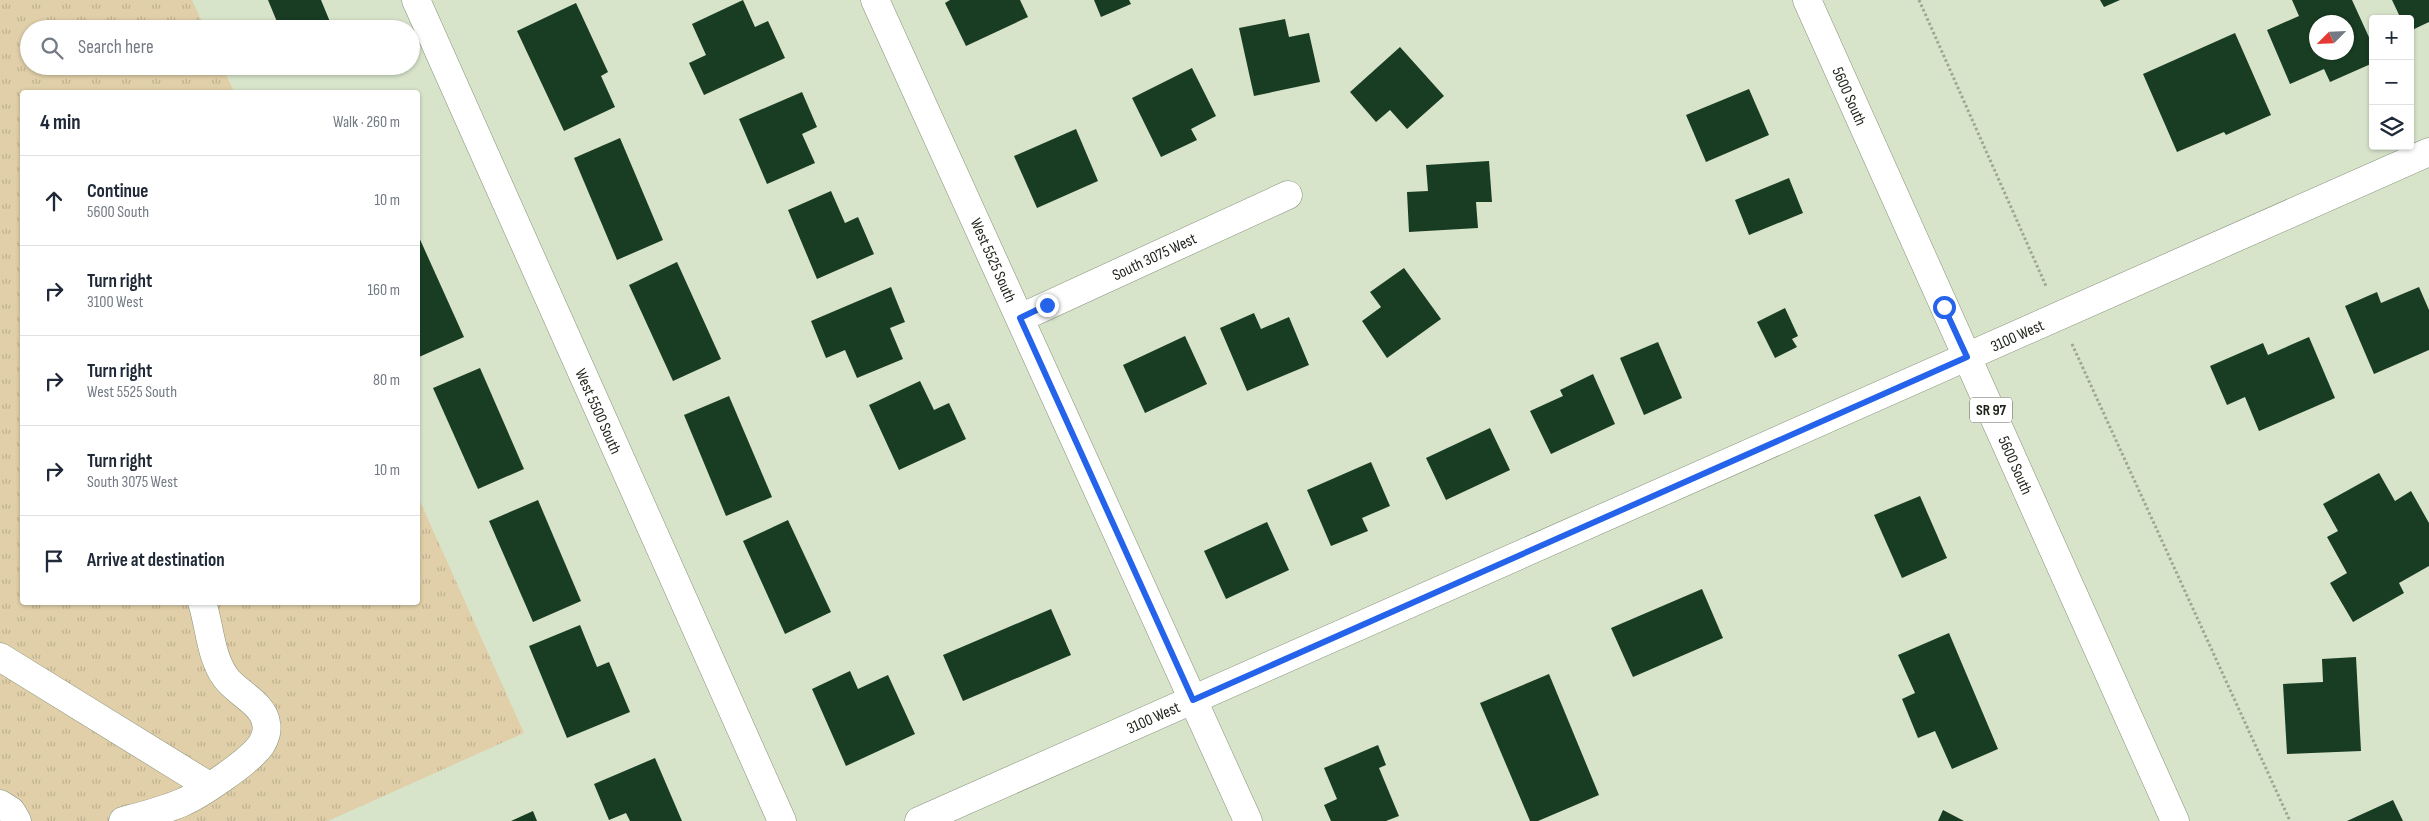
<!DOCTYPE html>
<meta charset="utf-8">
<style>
:root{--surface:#fff;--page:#f2f2f3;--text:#1f2937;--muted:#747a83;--line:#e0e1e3}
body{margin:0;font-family:"Sofia Sans Condensed",sans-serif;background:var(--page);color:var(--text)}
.controls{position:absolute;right:15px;top:15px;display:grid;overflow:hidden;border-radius:5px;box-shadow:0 1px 4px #0004}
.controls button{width:45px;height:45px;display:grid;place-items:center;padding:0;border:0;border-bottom:1px solid var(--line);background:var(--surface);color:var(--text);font:25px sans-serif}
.compass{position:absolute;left:2309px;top:15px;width:45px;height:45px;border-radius:50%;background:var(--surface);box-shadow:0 1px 4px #0004;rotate:246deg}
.stop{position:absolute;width:15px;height:15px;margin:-11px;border:4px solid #2563eb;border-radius:50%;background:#fff}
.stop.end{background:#2563eb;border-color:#fff;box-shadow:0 1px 5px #0008}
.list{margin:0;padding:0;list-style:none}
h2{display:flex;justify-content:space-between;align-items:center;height:65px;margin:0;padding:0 20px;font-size:21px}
h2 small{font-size:16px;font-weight:400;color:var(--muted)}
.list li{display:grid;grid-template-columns:32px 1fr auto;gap:15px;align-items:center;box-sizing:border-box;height:90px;padding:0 20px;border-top:1px solid var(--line)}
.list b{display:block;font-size:19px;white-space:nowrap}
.list p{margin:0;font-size:16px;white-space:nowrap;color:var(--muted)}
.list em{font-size:16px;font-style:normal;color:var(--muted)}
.icon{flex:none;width:28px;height:28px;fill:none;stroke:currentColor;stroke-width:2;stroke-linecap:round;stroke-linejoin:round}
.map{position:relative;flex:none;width:2429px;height:821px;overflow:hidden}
.search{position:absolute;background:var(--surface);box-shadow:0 1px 4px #0004;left:20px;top:20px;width:400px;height:55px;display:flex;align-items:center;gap:12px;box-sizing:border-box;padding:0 18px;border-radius:28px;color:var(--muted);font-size:19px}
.panel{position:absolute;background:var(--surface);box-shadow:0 1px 4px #0004;left:20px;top:90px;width:400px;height:515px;border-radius:5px}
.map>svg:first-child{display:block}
</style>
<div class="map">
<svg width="2429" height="821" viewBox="0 0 2429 821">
<defs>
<pattern id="grass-tufts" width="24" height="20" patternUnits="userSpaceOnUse" patternTransform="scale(1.25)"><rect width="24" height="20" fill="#e0cfa8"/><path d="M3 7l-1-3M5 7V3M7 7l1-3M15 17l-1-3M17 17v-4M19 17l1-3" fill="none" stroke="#c0b190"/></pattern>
</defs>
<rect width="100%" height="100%" fill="#d7e4ca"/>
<polygon fill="url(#grass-tufts)" points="0,0 192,0 205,29 29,29 29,66 222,66 234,92 22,92 22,602 418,602 418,497 524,733 328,821 0,821"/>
<g fill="#193d23" fill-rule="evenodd">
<polygon points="268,0 321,0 333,29 280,29"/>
<polygon points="743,0 755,27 768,21 785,58 704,95 689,63 706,55 692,24"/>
<polygon points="950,0 1020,0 1028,17 966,46 945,3"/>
<polygon points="1094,0 1129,0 1131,4 1101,17"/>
<polygon points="2100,0 2120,0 2104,7"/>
<path d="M2292,0H2352L2373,46V63L2330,82L2324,69L2290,84L2267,30L2299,16ZM2316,22H2346V52H2316Z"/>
<polygon points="2392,0 2429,0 2429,22 2410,31 2410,19 2401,19"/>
<polygon points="576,3 608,72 601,76 615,107 564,131 517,31"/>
<polygon points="1285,19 1289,37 1309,33 1320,82 1254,96 1239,28"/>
<polygon points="2235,33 2271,115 2226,135 2224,132 2177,152 2143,74"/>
<polygon points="1400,47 1444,96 1407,129 1390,110 1376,122 1350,92"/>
<polygon points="1192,68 1216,116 1191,129 1197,140 1161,157 1132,98"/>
<polygon points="1749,89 1769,135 1706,162 1686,115"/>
<polygon points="802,92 817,127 802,134 815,163 767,184 739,119"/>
<polygon points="1076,129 1098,181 1037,208 1014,156"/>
<polygon points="620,138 663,240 617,260 574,158"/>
<polygon points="1489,161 1492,202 1476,202 1478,228 1409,232 1407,192 1428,191 1426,165"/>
<polygon points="1789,178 1803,213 1749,235 1735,200"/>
<polygon points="831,191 845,223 858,217 874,254 817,279 788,210"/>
<polygon points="418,235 464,337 419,357 418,354"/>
<polygon points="677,262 721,359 673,381 629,285"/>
<polygon points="1404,268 1441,319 1387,358 1362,321 1381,307 1370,292"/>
<polygon points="891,287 905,322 890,328 903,359 857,378 845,350 826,358 811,321"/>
<polygon points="2419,287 2429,310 2429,350 2374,374 2345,306 2377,292 2381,303"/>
<polygon points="1785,308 1798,336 1792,339 1797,347 1775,358 1757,322"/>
<polygon points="1254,313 1261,329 1289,317 1309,365 1247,391 1220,328"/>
<polygon points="1185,336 1207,384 1145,413 1123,365"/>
<polygon points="2309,337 2335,398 2259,431 2245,397 2227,405 2210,366 2263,343 2268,355"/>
<polygon points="1658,342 1682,398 1644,415 1620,358"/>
<polygon points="480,368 524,469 478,489 433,388"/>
<polygon points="1593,374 1615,424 1551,454 1530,411 1563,396 1560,390"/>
<polygon points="920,381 934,410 949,403 966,439 899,470 869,405"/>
<polygon points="729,396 772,497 726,516 684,415"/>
<polygon points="1490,428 1510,470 1446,500 1426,458"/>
<polygon points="1371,462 1390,506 1362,518 1368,531 1331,546 1307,490"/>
<polygon points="2379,473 2395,501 2411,491 2429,523 2429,566 2399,583 2404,593 2353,622 2330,583 2347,573 2327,537 2338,531 2323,504"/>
<polygon points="1920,496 1947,558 1902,578 1874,515"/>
<polygon points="538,500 581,601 533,622 489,521"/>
<polygon points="788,520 831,612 785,634 743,541"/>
<polygon points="1267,522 1289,570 1226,599 1204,551"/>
<polygon points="1702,589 1723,638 1633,677 1611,628"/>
<polygon points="1051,609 1071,655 963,701 943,655"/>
<polygon points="580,625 597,667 609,662 630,712 567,738 529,646"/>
<polygon points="1949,633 1998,749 1952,769 1935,731 1918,738 1902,699 1915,693 1898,655"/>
<polygon points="2356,657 2361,751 2287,754 2283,684 2323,682 2322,659"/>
<polygon points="850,671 858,689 888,675 915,734 846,766 812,689"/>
<polygon points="1549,674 1599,795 1538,821 1530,821 1480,703"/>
<polygon points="1378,745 1386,765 1379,768 1399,816 1386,821 1331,821 1324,805 1337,799 1324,768"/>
<polygon points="655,758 682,821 630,821 626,813 609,820 594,784"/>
<polygon points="2393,800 2403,821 2347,821"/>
<polygon points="1943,810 1964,821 1938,821"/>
<polygon points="533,811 537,821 511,821"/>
</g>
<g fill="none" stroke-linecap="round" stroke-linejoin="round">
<g stroke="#859179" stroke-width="29">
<g id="minor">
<polyline points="416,0 782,821"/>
<polyline points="875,0 1248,821"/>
<polyline points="1020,318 1288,195"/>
<polyline points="0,657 209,786"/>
<polyline points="0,804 11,811 17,821"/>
<path d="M123,821C142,816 162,811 181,803C200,795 249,762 261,745C265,739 268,730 266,723C263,703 237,693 226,678C210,656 210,627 202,602"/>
<polyline points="919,821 2429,152"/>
</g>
</g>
<g stroke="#859179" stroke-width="29">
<polyline id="major" points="1807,0 2175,821"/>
</g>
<g stroke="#9da792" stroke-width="3" stroke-dasharray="2.5 2.5" stroke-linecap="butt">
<polyline points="1919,0 2046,286"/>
<polyline points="2072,344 2290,821"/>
</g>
<use href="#minor" stroke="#fff" stroke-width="28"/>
<use href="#major" stroke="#fff" stroke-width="28"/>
</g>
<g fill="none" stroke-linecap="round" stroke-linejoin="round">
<polyline stroke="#2563eb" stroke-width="6" points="1047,305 1020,318 1193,700 1967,357 1944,307"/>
</g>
<g text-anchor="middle" stroke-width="5" stroke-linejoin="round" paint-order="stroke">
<rect fill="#fff" stroke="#61645d" stroke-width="1" x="1970" y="397.5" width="42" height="25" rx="4"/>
<g font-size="15" font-weight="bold" fill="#1d2218">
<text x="1991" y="415">SR 97</text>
</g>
<g font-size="16" fill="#1d2218" stroke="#fff">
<text transform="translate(1850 96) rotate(66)" y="6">5600 South</text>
<text transform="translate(1154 256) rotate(-25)" y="6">South 3075 West</text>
<text transform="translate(994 260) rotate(66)" y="6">West 5525 South</text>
<text transform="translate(2017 335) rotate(-24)" y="6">3100 West</text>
<text transform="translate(599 411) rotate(66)" y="6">West 5500 South</text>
<text transform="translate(2016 465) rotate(66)" y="6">5600 South</text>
<text transform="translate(1153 717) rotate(-24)" y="6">3100 West</text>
</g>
</g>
</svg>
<div class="controls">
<button>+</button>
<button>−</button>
<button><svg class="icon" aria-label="layers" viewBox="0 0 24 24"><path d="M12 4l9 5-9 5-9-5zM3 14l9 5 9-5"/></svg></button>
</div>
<svg class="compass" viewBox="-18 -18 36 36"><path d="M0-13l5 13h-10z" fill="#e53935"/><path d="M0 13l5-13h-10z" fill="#747a83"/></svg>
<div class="stop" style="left:1944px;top:307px"></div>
<div class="stop end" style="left:1047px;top:305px"></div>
<div class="search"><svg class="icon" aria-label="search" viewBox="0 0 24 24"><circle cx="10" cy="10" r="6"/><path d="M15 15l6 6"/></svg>Search here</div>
<section class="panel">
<h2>4 min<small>Walk · 260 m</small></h2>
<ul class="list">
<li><svg class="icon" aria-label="ahead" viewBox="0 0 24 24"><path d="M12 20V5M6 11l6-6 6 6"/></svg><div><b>Continue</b><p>5600 South</p></div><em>10 m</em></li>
<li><svg class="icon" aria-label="right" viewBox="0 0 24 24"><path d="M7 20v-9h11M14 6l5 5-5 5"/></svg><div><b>Turn right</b><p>3100 West</p></div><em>160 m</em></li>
<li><svg class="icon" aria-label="right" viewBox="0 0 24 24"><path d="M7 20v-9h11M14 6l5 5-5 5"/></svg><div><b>Turn right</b><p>West 5525 South</p></div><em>80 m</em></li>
<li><svg class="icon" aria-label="right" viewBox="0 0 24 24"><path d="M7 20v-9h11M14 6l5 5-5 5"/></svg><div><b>Turn right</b><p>South 3075 West</p></div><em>10 m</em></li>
<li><svg class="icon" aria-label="arrive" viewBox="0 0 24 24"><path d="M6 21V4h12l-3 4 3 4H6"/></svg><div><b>Arrive at destination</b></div></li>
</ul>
</section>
</div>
